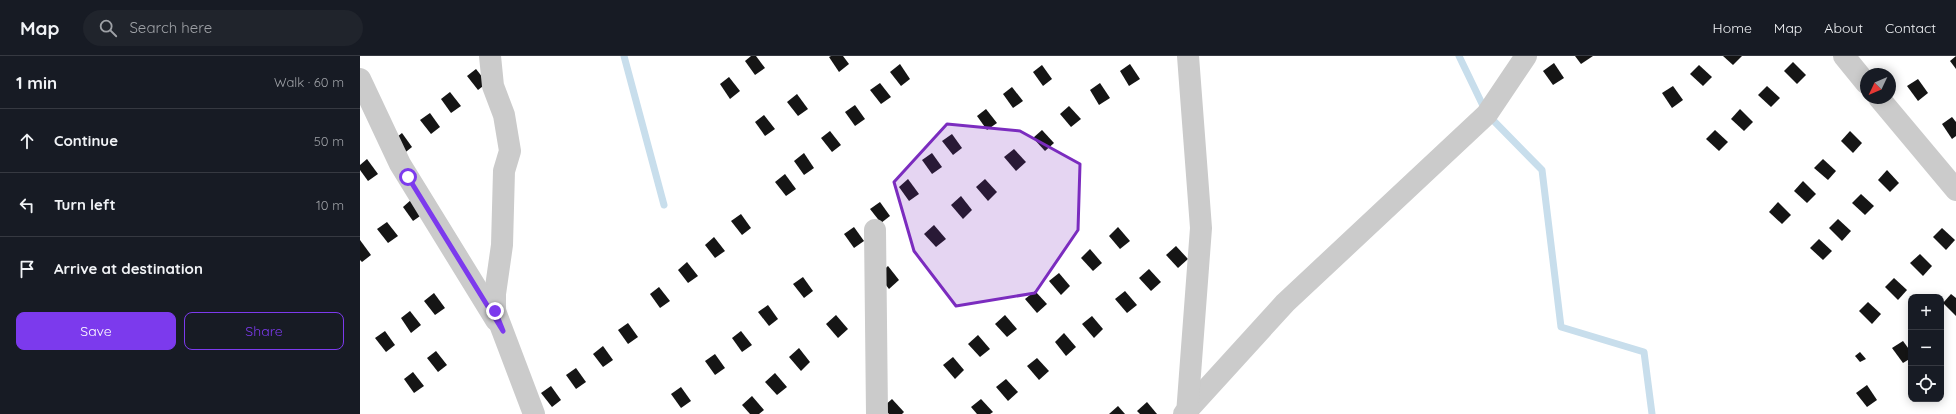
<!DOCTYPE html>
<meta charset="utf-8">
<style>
:root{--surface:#171b24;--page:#20242c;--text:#f1f3f6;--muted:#9ea1a6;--line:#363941;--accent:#7c3aed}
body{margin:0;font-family:Quicksand,sans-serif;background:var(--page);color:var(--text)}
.controls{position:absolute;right:12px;bottom:12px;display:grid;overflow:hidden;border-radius:8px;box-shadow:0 2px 10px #0003}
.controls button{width:36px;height:36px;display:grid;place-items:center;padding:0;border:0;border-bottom:1px solid var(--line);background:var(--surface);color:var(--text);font:20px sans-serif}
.compass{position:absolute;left:1500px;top:12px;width:36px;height:36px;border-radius:50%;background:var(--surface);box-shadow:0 2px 10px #0003;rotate:226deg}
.stop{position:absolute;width:12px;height:12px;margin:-9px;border:3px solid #7c3aed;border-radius:50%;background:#fff}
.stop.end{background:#7c3aed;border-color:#fff;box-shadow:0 1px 4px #0008}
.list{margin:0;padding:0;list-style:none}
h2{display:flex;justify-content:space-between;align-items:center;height:52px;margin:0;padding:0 16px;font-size:17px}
h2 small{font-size:13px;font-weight:400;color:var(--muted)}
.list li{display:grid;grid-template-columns:26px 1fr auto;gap:12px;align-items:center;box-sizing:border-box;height:64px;padding:0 16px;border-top:1px solid var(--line)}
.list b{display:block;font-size:15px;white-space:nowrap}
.list em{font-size:13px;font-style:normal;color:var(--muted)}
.actions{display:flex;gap:8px;padding:12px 16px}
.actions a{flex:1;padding:9px 0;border:1px solid var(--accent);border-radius:8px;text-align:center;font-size:14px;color:var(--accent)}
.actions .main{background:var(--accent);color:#fff}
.icon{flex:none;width:22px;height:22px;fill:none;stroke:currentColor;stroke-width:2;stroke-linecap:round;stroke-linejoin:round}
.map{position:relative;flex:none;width:1596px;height:358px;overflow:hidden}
header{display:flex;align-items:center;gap:24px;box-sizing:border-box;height:56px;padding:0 20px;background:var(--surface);border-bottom:1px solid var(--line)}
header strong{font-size:19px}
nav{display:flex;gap:22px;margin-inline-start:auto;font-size:14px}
.search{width:280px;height:36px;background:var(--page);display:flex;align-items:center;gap:10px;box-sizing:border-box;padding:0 14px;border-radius:22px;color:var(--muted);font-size:15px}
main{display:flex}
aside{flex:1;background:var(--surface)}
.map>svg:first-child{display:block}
</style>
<header>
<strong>Map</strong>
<div class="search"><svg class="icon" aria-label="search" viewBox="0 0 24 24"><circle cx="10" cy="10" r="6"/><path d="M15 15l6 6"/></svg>Search here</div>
<nav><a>Home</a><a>Map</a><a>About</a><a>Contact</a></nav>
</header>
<main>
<aside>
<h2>1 min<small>Walk · 60 m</small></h2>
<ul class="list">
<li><svg class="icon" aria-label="ahead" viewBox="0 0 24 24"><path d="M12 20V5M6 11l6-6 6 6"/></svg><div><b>Continue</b></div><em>50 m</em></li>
<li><svg class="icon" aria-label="left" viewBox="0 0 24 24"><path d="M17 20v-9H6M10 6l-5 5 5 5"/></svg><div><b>Turn left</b></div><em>10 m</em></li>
<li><svg class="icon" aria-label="arrive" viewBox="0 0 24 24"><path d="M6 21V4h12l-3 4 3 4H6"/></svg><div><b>Arrive at destination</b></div></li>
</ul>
<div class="actions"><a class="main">Save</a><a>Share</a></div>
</aside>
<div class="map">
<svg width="1596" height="358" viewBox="0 0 1596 358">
<rect width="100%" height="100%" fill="#fff"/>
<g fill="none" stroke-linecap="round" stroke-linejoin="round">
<g stroke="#c8deec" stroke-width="7">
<polyline points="264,0 304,149"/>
<polyline points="1099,0 1127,58 1182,114 1201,271 1284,296 1292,358"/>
</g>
</g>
<g fill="#151515">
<polygon points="391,0 396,0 405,12 395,19 385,5"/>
<polygon points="471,0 483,0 489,8 479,16 469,1"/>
<polygon points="1215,0 1233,0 1221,8"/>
<polygon points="1363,0 1382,0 1373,9"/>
<polygon points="1596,0 1596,13 1590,5"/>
<polygon points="1433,6 1446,19 1437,28 1424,15"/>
<polygon points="1194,7 1204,22 1193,29 1183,15"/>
<polygon points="540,8 550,23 541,30 530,16"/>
<polygon points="770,8 780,23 769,30 760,15"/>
<polygon points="682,9 692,23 683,30 673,16"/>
<polygon points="1339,9 1352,21 1343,30 1330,18"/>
<polygon points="116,13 127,27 118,34 107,20"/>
<polygon points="369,21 380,35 370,43 360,28"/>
<polygon points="1558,23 1568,37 1558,45 1547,30"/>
<polygon points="520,27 531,41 521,48 510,34"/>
<polygon points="740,27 750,42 739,49 730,34"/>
<polygon points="1313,30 1323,44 1312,52 1302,37"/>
<polygon points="1407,30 1420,42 1411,51 1398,39"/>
<polygon points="652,31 663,45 653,52 643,38"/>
<polygon points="90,36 101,50 91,57 81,43"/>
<polygon points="437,38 448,53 438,60 427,46"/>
<polygon points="495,49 505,63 495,70 485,56"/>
<polygon points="709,50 721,63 711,71 700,58"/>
<polygon points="626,53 637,67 627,74 617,60"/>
<polygon points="1380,53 1393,66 1384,75 1371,63"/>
<polygon points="70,57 80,71 71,78 60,64"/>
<polygon points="404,59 415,73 405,80 395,66"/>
<polygon points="1592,61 1596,66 1596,80 1592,83 1582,68"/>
<polygon points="682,74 694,87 685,95 673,82"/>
<polygon points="1355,74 1368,86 1359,95 1346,83"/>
<polygon points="470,75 481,89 472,96 461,82"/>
<polygon points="1490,75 1502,87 1493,97 1481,85"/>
<polygon points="42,77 52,91 42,99 32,85"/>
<polygon points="592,78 602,92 593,99 582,85"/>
<polygon points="654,93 666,106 656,115 644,101"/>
<polygon points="444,97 454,112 444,119 434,105"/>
<polygon points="572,97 582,111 572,118 562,104"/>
<polygon points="7,103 18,118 8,125 0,114 0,109"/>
<polygon points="1463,103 1476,115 1468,124 1454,112"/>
<polygon points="1527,114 1539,127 1530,136 1518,124"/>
<polygon points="425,118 436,133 426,140 415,126"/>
<polygon points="548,123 559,138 549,145 539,131"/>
<polygon points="625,123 637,136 628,145 616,131"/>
<polygon points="1443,125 1456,138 1447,147 1434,135"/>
<polygon points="1501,138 1514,150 1505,159 1492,147"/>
<polygon points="601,140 612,154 603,163 591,149"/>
<polygon points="52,143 63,158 53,165 43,151"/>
<polygon points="520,146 530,160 521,167 510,153"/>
<polygon points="1418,146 1431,159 1422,168 1409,156"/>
<polygon points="381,158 391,172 382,179 371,165"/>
<polygon points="1478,163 1491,175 1482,185 1469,172"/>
<polygon points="27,166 38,180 28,187 17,173"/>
<polygon points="574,169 586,183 576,191 564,178"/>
<polygon points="494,171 504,185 494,192 484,178"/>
<polygon points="758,171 770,185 760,193 749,180"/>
<polygon points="1582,172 1595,184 1586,194 1573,181"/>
<polygon points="354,181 365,195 355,202 345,189"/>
<polygon points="1459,183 1472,195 1463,204 1450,192"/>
<polygon points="0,184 11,199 2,206 0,204"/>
<polygon points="816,190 828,203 818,212 806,199"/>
<polygon points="730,193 742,207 733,215 721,202"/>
<polygon points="1560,198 1572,210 1563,220 1550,207"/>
<polygon points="327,206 338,220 328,227 318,214"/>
<polygon points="528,210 539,224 529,233 518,219"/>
<polygon points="789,213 801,226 791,235 779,222"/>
<polygon points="699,217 710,230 701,239 689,225"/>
<polygon points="443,221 453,235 444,242 433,228"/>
<polygon points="1534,222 1547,234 1538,244 1525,231"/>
<polygon points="299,231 310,245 300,252 290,238"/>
<polygon points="675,235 687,248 677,257 665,243"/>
<polygon points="765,235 777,249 767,257 755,243"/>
<polygon points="74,237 85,252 75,259 64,245"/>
<polygon points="1591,238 1596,242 1596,260 1583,247"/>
<polygon points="1508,246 1521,258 1512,268 1499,255"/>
<polygon points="408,249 418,263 409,270 398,256"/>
<polygon points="50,255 61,269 51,277 41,262"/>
<polygon points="476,259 488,273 478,282 466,268"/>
<polygon points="645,259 657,273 647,281 635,268"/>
<polygon points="732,260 743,273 734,282 722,268"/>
<polygon points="268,267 278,281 268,288 258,274"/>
<polygon points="25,275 35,289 26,296 15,282"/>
<polygon points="381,275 392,289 382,296 372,282"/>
<polygon points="704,277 716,291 706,300 695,286"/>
<polygon points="618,279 630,293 620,301 608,288"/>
<polygon points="1543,285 1551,296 1551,302 1543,307 1532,292"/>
<polygon points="243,290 253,304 243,311 233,298"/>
<polygon points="439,292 450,306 441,315 429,301"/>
<polygon points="76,295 87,309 78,316 67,302"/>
<polygon points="1500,296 1506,303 1500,306 1495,300"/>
<polygon points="355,298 365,312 355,319 345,305"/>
<polygon points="593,301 604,314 595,323 583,309"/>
<polygon points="677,302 689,315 679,324 667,310"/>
<polygon points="216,312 226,326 216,333 206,319"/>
<polygon points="53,316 64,330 54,337 44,323"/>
<polygon points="415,317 427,331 417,339 405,326"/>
<polygon points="646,323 658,336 648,345 636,331"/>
<polygon points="1507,329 1517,344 1507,351 1496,337"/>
<polygon points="191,330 201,344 192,351 181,337"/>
<polygon points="321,331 331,345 321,352 311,338"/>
<polygon points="392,340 404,354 399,358 390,358 382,349"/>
<polygon points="532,343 544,356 542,358 529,358 523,351"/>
<polygon points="621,343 633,356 630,358 617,358 611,351"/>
<polygon points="787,346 797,358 780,358 777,355"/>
<polygon points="758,350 765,358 749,358"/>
</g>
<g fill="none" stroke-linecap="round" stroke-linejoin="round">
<g stroke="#cbcbcb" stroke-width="22">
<polyline points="130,0 133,30 144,59 150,95 144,115 142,189 135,238 135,255 174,358"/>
<polyline points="1484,0 1506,27"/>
<polyline points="0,23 40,108 136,264"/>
<polyline points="1519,42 1596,134"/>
<polyline points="515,174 517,358"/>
<polyline points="824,358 925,247 1127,58 1166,0"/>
<polyline points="827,358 841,172 828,0"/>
</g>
</g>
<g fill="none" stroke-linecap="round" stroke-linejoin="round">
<polyline stroke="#7c3aed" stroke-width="5" points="48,121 143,275 135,255"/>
</g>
<path fill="#7b2cbf" fill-opacity="0.2" stroke="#7b2cbf" stroke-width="3" stroke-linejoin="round" d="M587,68L660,75L720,108L718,174L675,237L596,250L554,195L534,126Z"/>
</svg>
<div class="controls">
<button>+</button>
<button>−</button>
<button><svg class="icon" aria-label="locate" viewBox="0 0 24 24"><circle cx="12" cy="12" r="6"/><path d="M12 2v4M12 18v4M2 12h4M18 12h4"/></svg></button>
</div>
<svg class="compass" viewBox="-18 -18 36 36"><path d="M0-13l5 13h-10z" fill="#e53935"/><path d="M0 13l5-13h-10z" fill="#9ea1a6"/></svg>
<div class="stop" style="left:48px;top:121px"></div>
<div class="stop end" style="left:135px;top:255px"></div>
</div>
</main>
